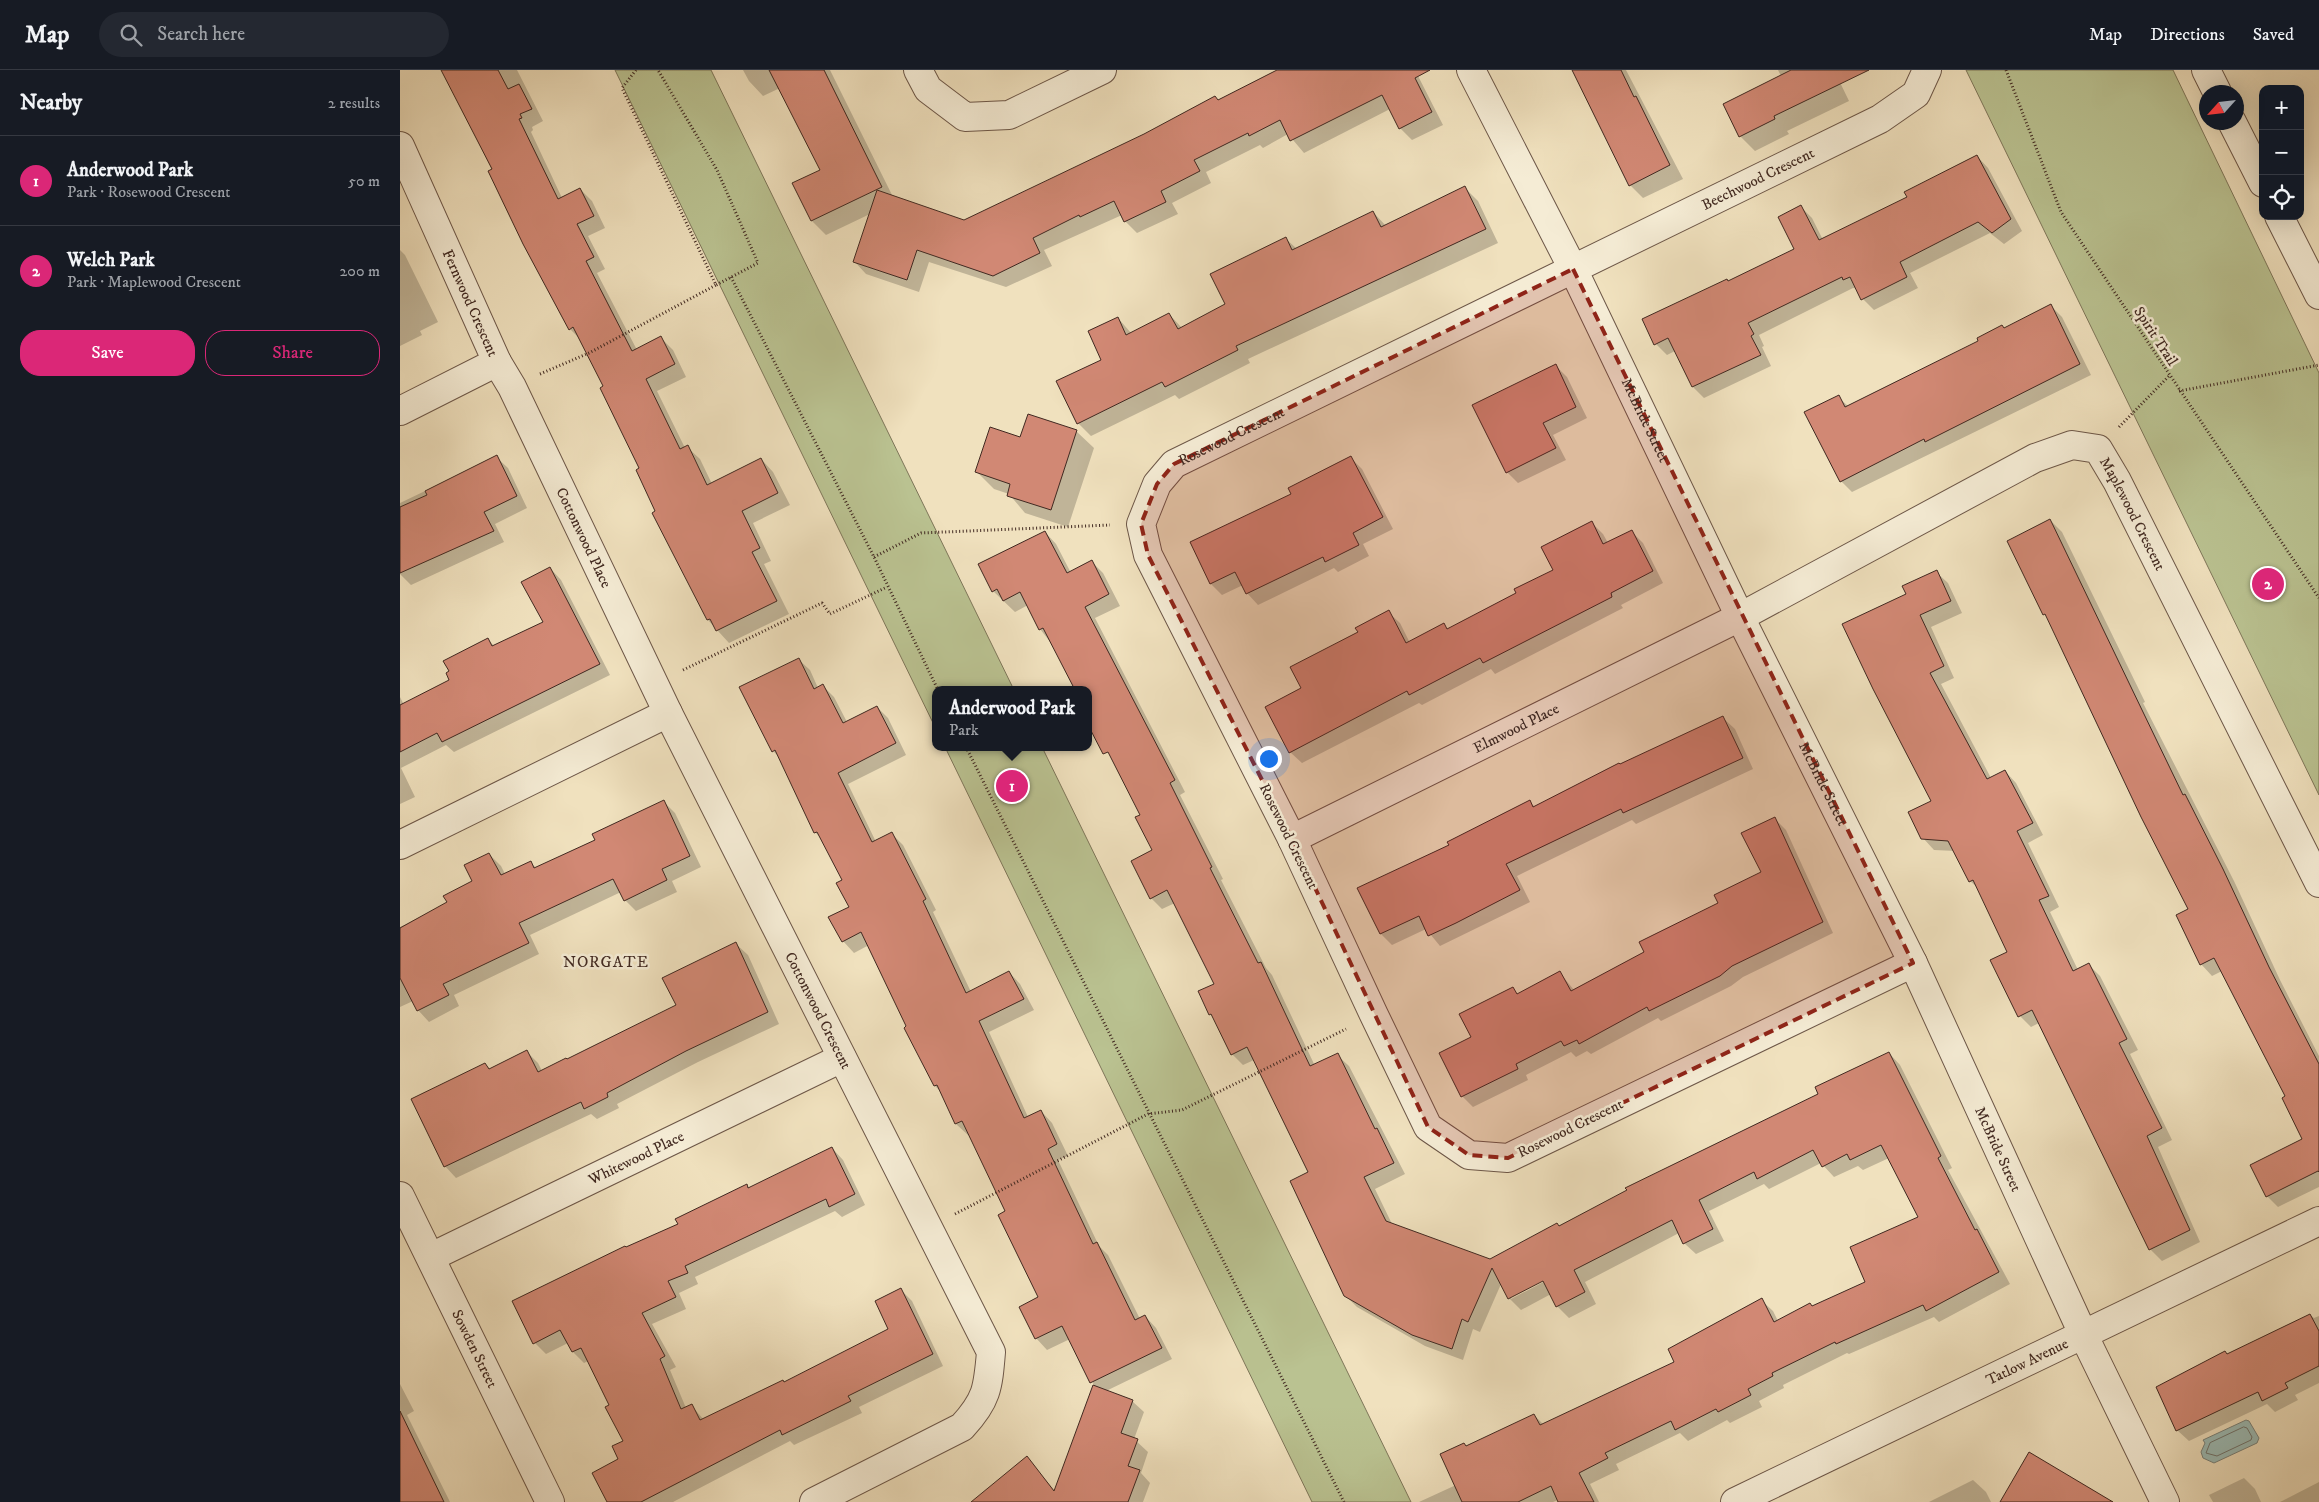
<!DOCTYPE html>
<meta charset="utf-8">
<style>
:root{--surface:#171b24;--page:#242831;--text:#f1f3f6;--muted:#9ea1a6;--line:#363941;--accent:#db2777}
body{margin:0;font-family:"IM FELL DW Pica",serif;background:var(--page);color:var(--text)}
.controls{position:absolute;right:15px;top:15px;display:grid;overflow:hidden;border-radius:10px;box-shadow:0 5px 20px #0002}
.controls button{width:45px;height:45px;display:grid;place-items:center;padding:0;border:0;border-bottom:1px solid var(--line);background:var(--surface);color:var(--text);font:25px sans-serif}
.compass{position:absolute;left:1799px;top:15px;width:45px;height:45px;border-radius:50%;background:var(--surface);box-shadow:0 5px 20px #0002;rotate:243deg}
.you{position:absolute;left:868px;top:688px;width:18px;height:18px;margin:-12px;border:4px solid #fff;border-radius:50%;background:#1a73e8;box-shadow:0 0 0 8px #1a73e833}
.badge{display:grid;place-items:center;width:32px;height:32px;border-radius:50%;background:var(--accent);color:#fff;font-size:16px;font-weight:700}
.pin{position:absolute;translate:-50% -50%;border:2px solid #fff;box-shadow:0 1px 5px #0006}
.popup{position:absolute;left:532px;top:616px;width:160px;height:65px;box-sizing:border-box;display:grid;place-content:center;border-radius:10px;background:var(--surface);filter:drop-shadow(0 1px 4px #0005);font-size:16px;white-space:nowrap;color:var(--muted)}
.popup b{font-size:19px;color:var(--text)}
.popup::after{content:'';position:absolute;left:50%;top:100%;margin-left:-10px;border:10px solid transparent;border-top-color:var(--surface)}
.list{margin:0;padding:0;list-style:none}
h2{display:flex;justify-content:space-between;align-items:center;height:65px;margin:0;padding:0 20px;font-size:21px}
h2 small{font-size:16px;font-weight:400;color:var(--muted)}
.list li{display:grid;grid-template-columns:32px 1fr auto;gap:15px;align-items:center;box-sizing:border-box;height:90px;padding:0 20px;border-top:1px solid var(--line)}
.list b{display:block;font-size:19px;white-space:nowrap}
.list p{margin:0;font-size:16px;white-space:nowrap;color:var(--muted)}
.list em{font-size:16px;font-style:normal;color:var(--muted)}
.actions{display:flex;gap:10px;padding:15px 20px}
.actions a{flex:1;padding:11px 0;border:1px solid var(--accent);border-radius:20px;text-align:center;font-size:18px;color:var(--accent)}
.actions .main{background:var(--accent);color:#fff}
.icon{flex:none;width:28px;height:28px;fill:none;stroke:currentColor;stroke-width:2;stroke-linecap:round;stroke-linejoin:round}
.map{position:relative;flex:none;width:1919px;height:1432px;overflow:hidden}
header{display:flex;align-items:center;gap:30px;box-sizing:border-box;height:70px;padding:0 25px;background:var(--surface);border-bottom:1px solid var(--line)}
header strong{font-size:24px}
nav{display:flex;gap:28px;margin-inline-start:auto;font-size:18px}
.search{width:350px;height:45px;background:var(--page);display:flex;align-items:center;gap:12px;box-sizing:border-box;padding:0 18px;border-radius:28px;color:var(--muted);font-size:19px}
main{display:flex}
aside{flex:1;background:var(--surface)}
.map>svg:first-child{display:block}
</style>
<header>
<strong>Map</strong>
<div class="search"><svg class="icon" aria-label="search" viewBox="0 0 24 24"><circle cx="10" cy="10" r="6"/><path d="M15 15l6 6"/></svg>Search here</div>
<nav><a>Map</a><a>Directions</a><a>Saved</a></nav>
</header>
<main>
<aside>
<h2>Nearby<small>2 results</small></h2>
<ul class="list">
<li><span class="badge">1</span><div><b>Anderwood Park</b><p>Park · Rosewood Crescent</p></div><em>50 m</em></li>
<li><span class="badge">2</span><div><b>Welch Park</b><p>Park · Maplewood Crescent</p></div><em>200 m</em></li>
</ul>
<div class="actions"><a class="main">Save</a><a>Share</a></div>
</aside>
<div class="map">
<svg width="1919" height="1432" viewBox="0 0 1919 1432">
<rect width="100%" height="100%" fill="#f0e1be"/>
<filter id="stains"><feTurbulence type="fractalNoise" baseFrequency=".004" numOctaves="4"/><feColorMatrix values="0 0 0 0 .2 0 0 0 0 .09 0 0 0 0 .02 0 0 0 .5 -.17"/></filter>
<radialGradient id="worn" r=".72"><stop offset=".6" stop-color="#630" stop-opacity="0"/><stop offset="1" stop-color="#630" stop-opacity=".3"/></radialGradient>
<g fill="#bac291" stroke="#7e7659">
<polygon points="215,0 311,0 614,620 536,620 536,659"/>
<polygon points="1566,0 1773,0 1919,303 1919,725"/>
<polygon points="545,677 642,677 1011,1432 912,1432"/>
</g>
<polygon fill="#9bbcb7" stroke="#77817b" points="1846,1350 1849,1351 1859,1368 1857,1373 1814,1393 1803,1388 1801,1382 1805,1373 1803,1370"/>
<g fill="#0003" fill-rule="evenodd">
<polygon points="43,0 117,0 143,51 132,57 133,60 131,62 162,128 180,119 192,131 205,158 188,166 205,199 197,203 237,280 261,268 273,280 286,307 257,321 285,378 287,377 300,389 312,414 361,389 373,402 390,435 353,453 371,491 364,494 389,544 329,573 308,550 257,441 205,317 181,270 170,259"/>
<polygon points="343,0 430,0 493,127 564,151 881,0 1015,0 1043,55 1012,70 1000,58 990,39 904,83 888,64 863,78 860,75 806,102 811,113 772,133 778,144 737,163 725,151 722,145 644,180 652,196 606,217 529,192 519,222 466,204 454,191 470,144 426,165 412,151 422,100 380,18 363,26 349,11"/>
<polygon points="1172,0 1226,0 1283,109 1243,128 1230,115"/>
<polygon points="1378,0 1434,0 1449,31 1387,61 1389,64 1355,81 1340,66 1381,6"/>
<polygon points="1577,86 1588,98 1622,161 1604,174 1590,163 1510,203 1518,218 1474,240 1463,229 1458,219 1453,218 1359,265 1364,276 1362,277 1371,296 1304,328 1293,317 1275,281 1267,285 1256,274 1329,212 1395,179 1401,137 1412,148 1423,170 1508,127"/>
<polygon points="1065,118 1078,131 1098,173 848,289 850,293 779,329 775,325 691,366 678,353 718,248 731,263 769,244 782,258 826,235 886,169 897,179 973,142 986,156"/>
<polygon points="0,180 5,185 38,252 20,261 22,265 0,276"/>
<polygon points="1651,236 1662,247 1691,305 1452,422 1441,411 1438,327 1448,336"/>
<polygon points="1156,296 1167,307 1187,348 1153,365 1166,390 1118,413 1107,402"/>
<polygon points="676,361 694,378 668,457 625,443 609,424 594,419 577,402 621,369"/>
<polygon points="96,387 108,398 127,438 95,454 104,472 11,515 0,504 0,433"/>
<polygon points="950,387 962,399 993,459 963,474 969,486 938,502 934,498 858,535 847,523 843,515 822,525 811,514 792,473 893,425"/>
<polygon points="1650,450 1662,462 1745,632 1743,633 1834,811 1880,910 1919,986 1919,1117 1878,1137 1867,1126 1904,1069 1886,1027 1822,901 1812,906 1801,894 1778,845 1790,840 1649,549 1644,544"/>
<polygon points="1192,453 1203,464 1208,473 1231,461 1243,473 1263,513 1221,535 1223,538 1095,604 1091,599 1022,635 1019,633 902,693 890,682 903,619 959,563 988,542 1000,553 1010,573 1044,555 1049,560 1118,524 1154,500"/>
<path d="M645,462L656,474L671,503L692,492L703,503L720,536L695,548L785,722L780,725L823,809L821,810L866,898L872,905L915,996L937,985L949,996L1005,1104L975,1119L992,1154L1090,1190L1420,1025L1489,983L1500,995L1552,1098L1548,1100L1610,1214L1539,1252L1534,1247L1449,1284L1447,1283L1383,1315L1384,1318L1359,1331L1362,1337L1330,1353L1327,1350L1288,1371L1280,1363L1216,1394L1219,1400L1190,1414L1199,1432H1159L1158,1430L1153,1432H1019L1056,1415L1066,1377L1134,1345L1144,1355L1276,1292L1361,1230L1373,1241L1378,1251L1467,1213L1520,1148L1489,1088L1463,1100L1458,1096L1434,1107L1421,1093L1369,1119L1364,1114L1309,1141L1324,1171L1296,1184L1284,1173L1279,1163L1185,1212L1196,1234L1169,1248L1157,1236L1151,1224L1121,1240L1109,1228L1101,1214L1080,1262L1073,1259L1063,1290L1025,1276L957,1237L945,1225L910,1102L854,990L843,995L832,984L815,949L810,944L816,914L775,833L762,839L751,828L754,781L742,745L688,620L640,559L628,535L615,542L593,521ZM1148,1207L1149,1209L1111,1229V1226Z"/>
<polygon points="150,498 161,510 210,605 54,682 46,675 1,698 15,727 0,734 0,627 4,635 51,610 88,569 94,576 144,553"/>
<polygon points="1536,502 1548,513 1562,543 1531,557 1554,608 1541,614 1591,708 1605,701 1616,713 1643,765 1628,773 1659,837 1650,842 1678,900 1688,894 1700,906 1738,980 1730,984 1772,1070 1758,1077 1800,1172 1762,1191 1750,1179 1639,953 1631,957 1620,946 1609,883 1579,819 1570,811 1555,781 1534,780 1523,768 1533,732 1507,525"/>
<polygon points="398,589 410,600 418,618 423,616 434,627 447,652 477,637 488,648 506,685 448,714 476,772 492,764 503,775 536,840 533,842 571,922 609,902 620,914 634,940 589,962 628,1047 641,1041 652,1053 668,1086 658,1090 699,1176 708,1185 740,1249 745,1246 756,1258 772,1289 706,1321 732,1331 744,1342 734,1369 748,1382 741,1403 750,1413 743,1432 573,1432 627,1388 655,1421 694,1315 670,1269 647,1280 636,1268 639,1228 607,1142 569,1064 568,1065 556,1054 541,1022 535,1016 505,958 508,957 469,875 454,883 443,871 451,837 443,811 422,769 415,762 381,689 373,681"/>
<polygon points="1323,648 1335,659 1353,699 1236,754 1232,750 1117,806 1130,832 1040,876 1026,859 992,875 981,864 1051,775 1130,732 1135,737"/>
<polygon points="264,732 275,743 301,797 272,811 277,822 236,841 225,830 221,822 130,865 139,884 54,925 59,936 29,952 18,940 13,931 0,937 0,857 48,833 74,812 89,784 101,796 105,804 131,792 136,798 196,770"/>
<polygon points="1375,749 1386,760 1433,863 1343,907 1331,916 1261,951 1258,948 1191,984 1187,981 1176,987 1171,982 1126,1005 1128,1010 1073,1037 1062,1026 1073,968 1113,919 1119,925 1160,903 1174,920 1246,882 1362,803"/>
<polygon points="336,874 348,885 379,954 298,992 217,1034 219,1038 197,1049 191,1044 56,1108 45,1096 85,994 91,1000 127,982 138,993 142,1001 168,991 277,935"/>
<polygon points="432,1078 443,1090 465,1135 442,1147 435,1141 295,1207 298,1214 279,1223 286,1239 252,1254 276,1297 270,1300 286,1338 291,1335 304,1350 384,1313 490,1260 501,1220 512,1231 543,1296 459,1337 462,1343 394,1375 390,1371 273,1432 209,1432 224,1372 210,1335 188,1291 184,1293 173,1282 168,1273 146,1284 135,1273 226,1178 279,1154 346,1115 350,1118"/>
<polygon points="1910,1245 1914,1248 1919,1246 1919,1313 1895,1325 1898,1330 1875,1342 1867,1334 1789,1371 1777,1360 1828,1285"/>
<polygon points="0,1314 14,1341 7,1345 50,1432 0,1432"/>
<polygon points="1844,1408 1855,1419 1861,1432 1813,1432 1809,1425"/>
<polygon points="1573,1410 1586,1422 1591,1432 1529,1432"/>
<polygon points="1919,1412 1919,1432 1880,1432"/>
</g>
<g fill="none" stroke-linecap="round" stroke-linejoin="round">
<polygon stroke="#6e726c" stroke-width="1" points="1844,1357 1847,1358 1852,1367 1851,1370 1817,1386 1806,1383 1810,1373"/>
</g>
<g fill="#d18874" stroke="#412921">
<polygon points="41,0 98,0 108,19 119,14 132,39 120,44 122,48 119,49 158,129 180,118 194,146 177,154 194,187 186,191 232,281 261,266 275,294 246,309 280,379 288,375 307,415 361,388 378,423 342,441 360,478 352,482 377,531 316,561 310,549 307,550 252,443 255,441 236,400 239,398 200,318 203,316 173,257 169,260 123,174 88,101 92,99"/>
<polygon points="369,0 424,0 482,117 411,151 392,113 420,100"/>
<polygon points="877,0 1030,0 1015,8 1032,42 999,59 982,25 890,71 880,50 849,66 848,63 794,90 800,101 761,121 766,132 724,152 714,131 680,147 679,145 633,168 640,183 593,206 517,180 507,210 453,192 477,120 564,150 744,64 815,26 818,30"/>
<polygon points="1172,0 1221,0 1234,27 1236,26 1270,95 1229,116"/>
<polygon points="1391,0 1469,0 1374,46 1375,49 1339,67 1323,34"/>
<polygon points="1577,85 1611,149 1592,163 1578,152 1500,192 1507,207 1461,230 1450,207 1443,210 1442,207 1348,253 1354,264 1351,266 1361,285 1292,317 1268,268 1254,275 1242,249 1327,209 1328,211 1394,179 1378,147 1401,135 1419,170 1507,127 1504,122"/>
<polygon points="1065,116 1086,159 836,276 838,280 765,317 762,312 677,354 656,311 701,290 688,261 718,247 726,265 769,243 778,259 825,234 810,204 886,167 892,180 973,141 981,157"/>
<polygon points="1651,234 1680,294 1525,372 1524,369 1440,412 1404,342 1439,325 1445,337 1578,271 1577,268 1602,255 1604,258"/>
<polygon points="1156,294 1176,337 1143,353 1156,378 1106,403 1072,335"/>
<polygon points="628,344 677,360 651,440 607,426 610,414 575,402 590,357 620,367"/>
<polygon points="97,385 117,426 84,442 94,461 0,503 0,437 27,425 25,421"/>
<polygon points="951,386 983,447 953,463 959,475 925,492 923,487 846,524 835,502 810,514 790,472 891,424 888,418"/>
<polygon points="1650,449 1783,725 1785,724 1823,799 1869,897 1919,994 1919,1102 1918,1101 1866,1127 1850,1095 1902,1069 1882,1028 1885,1026 1814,888 1800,895 1776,845 1788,839 1741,747 1645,544 1643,545 1607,471"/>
<polygon points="1192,451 1203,474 1232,460 1253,501 1211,523 1212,527 1083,593 1080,588 1009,625 1007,621 889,683 865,637 901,618 890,597 958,562 955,558 989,540 1006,573 1044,553 1047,559 1116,523 1114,519 1153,500 1141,477"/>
<polygon points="645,461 667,503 692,490 709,524 685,537 775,710 770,713 812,797 810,798 858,893 861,892 910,996 938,983 975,1059 977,1058 994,1093 964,1107 986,1151 1090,1189 1157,1153 1159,1156 1227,1120 1225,1118 1418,1024 1415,1017 1489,982 1541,1086 1538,1088 1575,1160 1577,1159 1599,1202 1526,1241 1523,1235 1436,1274 1435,1272 1372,1303 1373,1306 1348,1319 1351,1325 1318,1342 1316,1339 1275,1360 1271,1351 1205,1383 1208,1388 1179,1403 1194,1432 1158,1432 1151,1416 1118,1432 1062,1432 1040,1384 1064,1373 1066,1376 1134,1344 1140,1355 1274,1292 1268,1279 1362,1228 1374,1252 1410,1233 1412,1236 1465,1212 1450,1177 1518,1147 1481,1075 1450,1090 1447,1084 1422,1097 1413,1080 1357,1109 1354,1102 1299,1130 1313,1159 1283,1174 1272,1150 1174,1200 1185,1222 1156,1237 1143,1211 1108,1229 1092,1198 1068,1252 1062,1249 1052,1279 1012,1265 944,1226 890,1111 908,1102 847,977 831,985 811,944 809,945 798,921 814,914 767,820 750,829 731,791 752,780 735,747 740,745 708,682 703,684 688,655 688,620 675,620 643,558 639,560 620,522 603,531 597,519 592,522 578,494"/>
<polygon points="150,497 200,594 42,672 37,663 0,682 0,635 49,610 46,603 49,601 43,591 88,568 92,576 143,552 121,512"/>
<polygon points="1537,500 1551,531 1520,545 1544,596 1530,603 1587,709 1605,700 1633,753 1617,761 1649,826 1639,830 1673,901 1689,893 1727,969 1719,973 1762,1058 1747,1066 1790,1160 1749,1180 1632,940 1618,947 1590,890 1607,882 1573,810 1569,812 1548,771 1521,769 1508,742 1531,731 1473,619 1442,554 1506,524 1502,516"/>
<polygon points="399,588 414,619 423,614 443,653 477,636 496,673 438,703 472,772 492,762 526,829 523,831 566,923 609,901 624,929 579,951 624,1048 641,1040 657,1074 648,1079 693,1174 697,1172 735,1250 745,1245 762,1278 690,1313 662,1256 635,1269 619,1237 638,1227 598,1145 605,1141 562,1051 555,1054 537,1015 534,1016 504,958 506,956 461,862 442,872 428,847 449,837 436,813 442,810 417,762 414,763 375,680 372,682 339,617"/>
<polygon points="1323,646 1343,688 1223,743 1221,739 1106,794 1120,820 1056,853 1028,866 1019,846 980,864 957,818 1049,775 1047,772 1130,730 1133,737 1219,693 1220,694"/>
<polygon points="264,730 290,786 262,799 267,810 224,831 213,809 119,853 129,873 43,914 49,925 17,941 0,908 0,858 47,832 43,826 72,811 64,795 89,783 101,805 131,791 134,798 195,770 192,764"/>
<polygon points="1375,747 1423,852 1332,896 1320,906 1249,941 1247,937 1179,974 1177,970 1164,976 1161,971 1116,994 1118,999 1061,1027 1039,983 1071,967 1059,944 1113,917 1117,924 1160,901 1171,921 1244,882 1239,872 1318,833 1314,825 1361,802 1341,763"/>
<polygon points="336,872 368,942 286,981 207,1023 208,1027 184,1039 181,1032 44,1097 11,1029 85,993 89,999 127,980 138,1002 166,988 167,989 276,935 262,908"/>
<polygon points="432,1077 455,1124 429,1137 426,1129 285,1196 288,1203 268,1211 276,1227 242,1243 265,1286 260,1289 281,1339 292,1334 300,1350 383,1310 384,1312 488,1259 475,1231 501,1218 533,1284 448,1326 451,1331 382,1365 380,1360 241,1432 207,1432 192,1403 218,1389 212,1376 223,1371 205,1337 209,1335 181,1278 172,1282 160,1260 133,1274 112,1231 225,1176 226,1177 278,1154 275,1149 347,1114 348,1118"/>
<polygon points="1910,1244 1919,1261 1919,1296 1885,1313 1888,1318 1862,1331 1858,1322 1776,1361 1756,1317 1825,1281 1827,1284"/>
<polygon points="693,1315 733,1330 721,1363 738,1369 728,1396 740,1400 728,1432 571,1432 627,1386 654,1421"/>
<polygon points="0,1341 44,1432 0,1432"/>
<polygon points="1629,1382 1713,1432 1600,1432"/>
</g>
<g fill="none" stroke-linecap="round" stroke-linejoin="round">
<g stroke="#6d5748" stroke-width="30">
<g id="minor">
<polyline points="518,0 528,19 565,47 609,45 702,0"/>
<path id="s1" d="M1071,0L1173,199L1340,547L1513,893L1683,1264L1765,1432"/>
<polyline points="1806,0 1817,22"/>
<polyline points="1832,52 1863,113"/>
<path id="s2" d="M0,76L97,292L0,341"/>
<polyline points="1879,146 1919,225"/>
<path id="s3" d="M97,292L112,317L268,643"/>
<path id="s4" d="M892,769L1340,547L1635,388L1672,375L1698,379L1717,411L1919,813"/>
<path id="s5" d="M0,775L268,643L591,1282C588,1318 587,1330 562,1357L414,1432"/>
<path id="s6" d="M1513,893L1108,1088L1069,1085L1028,1057L974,945L892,769L748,485L741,454L757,414L774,394L1480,49L1516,24L1527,0"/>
<path id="s7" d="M0,1126L150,1432"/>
<path id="s8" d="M31,1187L442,988"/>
<path id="s9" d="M1335,1432L1919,1151"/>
</g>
</g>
<g stroke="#412921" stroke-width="3" stroke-dasharray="1 2.5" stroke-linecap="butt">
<polyline points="236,0 222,18 316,215 358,193 317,100 258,0"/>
<polyline points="1606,0 1661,142 1919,528"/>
<polyline points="331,207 474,487 538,620"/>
<polyline points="140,304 189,283 316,215"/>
<polyline points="1779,321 1919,295"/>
<polyline points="1719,357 1769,306"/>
<polyline points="474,487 521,463 710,455"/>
<polyline points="283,600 422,533 430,544 487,517"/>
<polyline points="566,677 944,1432"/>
<polyline points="555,1144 748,1044 782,1040 946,959"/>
</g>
<use href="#minor" stroke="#f5ecd5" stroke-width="28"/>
</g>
<path fill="#8f2418" fill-opacity="0.2" stroke="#8f2418" stroke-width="4" stroke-dasharray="10 6" stroke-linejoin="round" d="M1173,199L1513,893L1108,1088L1069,1085L1028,1057L892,769L748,485L741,454L757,414L774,394Z"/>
<g text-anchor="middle" stroke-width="5" stroke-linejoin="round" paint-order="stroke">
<g font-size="15" fill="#412921" stroke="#f5ecd5">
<text dy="5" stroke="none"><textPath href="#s6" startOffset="1926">Beechwood Crescent</textPath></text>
<text dy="5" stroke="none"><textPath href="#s2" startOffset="172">Fernwood Crescent</textPath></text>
<text transform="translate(1756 266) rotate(57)" y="5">Spirit Trail</text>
<text dy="5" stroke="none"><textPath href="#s1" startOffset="391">McBride Street</textPath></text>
<text dy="5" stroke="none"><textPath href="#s6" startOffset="1340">Rosewood Crescent</textPath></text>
<text dy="5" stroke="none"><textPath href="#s4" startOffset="974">Maplewood Crescent</textPath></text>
<text dy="5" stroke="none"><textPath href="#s3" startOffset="196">Cottonwood Place</textPath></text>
<text dy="5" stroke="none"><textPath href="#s4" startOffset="250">Elmwood Place</textPath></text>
<text dy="5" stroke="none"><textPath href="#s1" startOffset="796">McBride Street</textPath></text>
<text transform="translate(889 766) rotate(64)" y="5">Rosewood Crescent</text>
<text dy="5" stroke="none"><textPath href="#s5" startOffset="632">Cottonwood Crescent</textPath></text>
<text transform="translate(1170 1058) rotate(-26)" y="5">Rosewood Crescent</text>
<text dy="5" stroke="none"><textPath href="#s1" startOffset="1201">McBride Street</textPath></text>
<text dy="5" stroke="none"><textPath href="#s8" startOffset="228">Whitewood Place</textPath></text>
<text dy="5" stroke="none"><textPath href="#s7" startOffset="170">Sowden Street</textPath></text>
<text dy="5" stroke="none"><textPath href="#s9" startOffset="324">Tatlow Avenue</textPath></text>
</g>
<g font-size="16" letter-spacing="1" fill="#412921" stroke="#f5ecd5">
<text x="206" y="897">NORGATE</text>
</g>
</g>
<rect width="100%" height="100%" filter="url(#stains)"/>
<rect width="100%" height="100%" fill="url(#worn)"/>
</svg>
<div class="controls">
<button>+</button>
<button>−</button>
<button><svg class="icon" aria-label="locate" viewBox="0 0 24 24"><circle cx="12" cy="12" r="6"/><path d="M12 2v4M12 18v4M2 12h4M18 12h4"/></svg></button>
</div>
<svg class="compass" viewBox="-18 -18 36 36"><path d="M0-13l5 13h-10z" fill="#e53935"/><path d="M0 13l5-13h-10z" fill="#9ea1a6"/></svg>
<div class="you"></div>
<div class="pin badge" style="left:612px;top:716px">1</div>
<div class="popup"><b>Anderwood Park</b>Park</div>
<div class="pin badge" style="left:1868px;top:514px">2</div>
</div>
</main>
